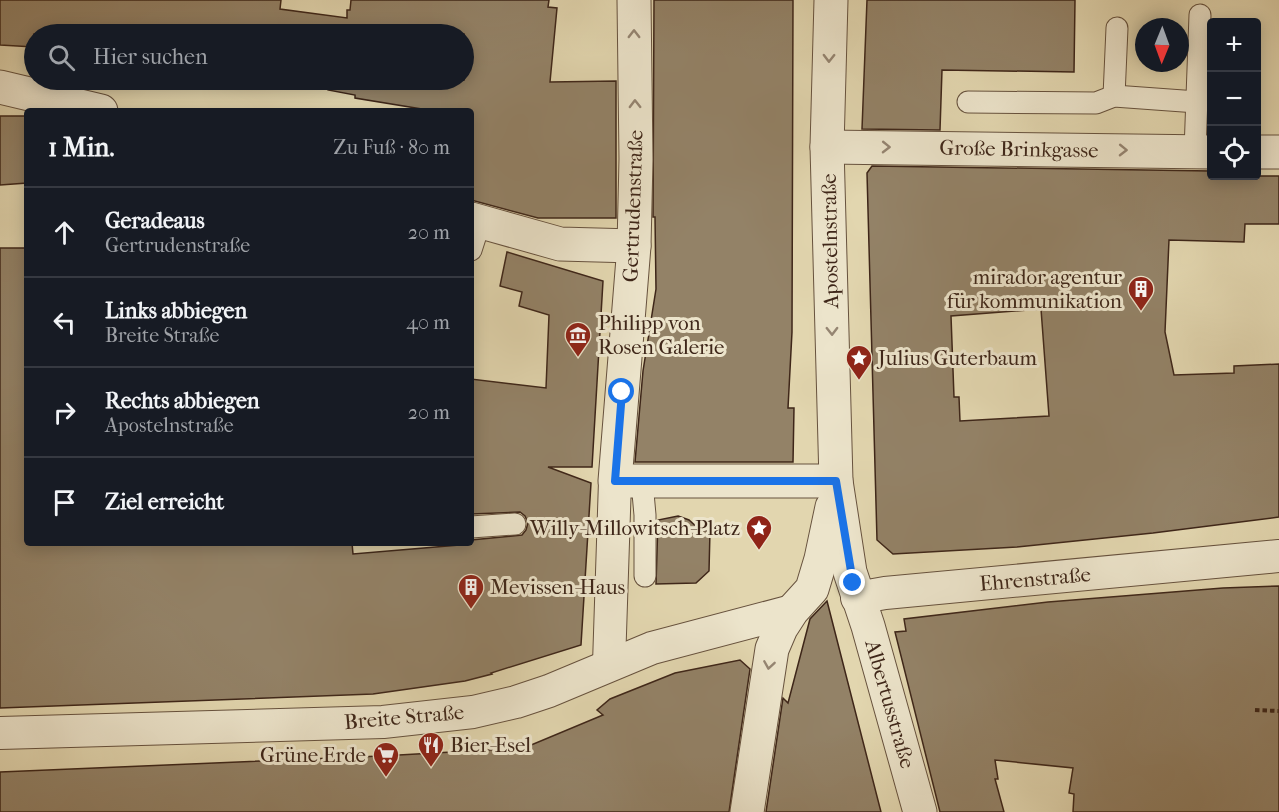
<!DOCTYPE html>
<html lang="de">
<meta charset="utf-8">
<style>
:root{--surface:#171b24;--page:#20242c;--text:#f1f3f6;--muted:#9ea1a6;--line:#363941}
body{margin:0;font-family:"IM FELL French Canon",serif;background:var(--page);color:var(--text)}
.controls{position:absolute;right:18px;top:18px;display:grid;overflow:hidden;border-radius:6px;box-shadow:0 3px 15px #0003}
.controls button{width:54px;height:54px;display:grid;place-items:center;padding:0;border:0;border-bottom:2px solid var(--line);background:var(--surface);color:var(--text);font:30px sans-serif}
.compass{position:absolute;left:1135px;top:18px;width:54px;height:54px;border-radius:50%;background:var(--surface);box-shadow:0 3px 15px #0003;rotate:181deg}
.stop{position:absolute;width:18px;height:18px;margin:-14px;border:4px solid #1a73e8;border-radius:50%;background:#fff}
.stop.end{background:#1a73e8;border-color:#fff;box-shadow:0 2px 6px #0008}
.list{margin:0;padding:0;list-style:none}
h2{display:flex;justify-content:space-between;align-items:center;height:78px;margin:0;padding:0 24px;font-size:26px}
h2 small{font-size:20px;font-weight:400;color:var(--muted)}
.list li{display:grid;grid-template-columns:39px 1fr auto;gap:18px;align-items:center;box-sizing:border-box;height:90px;padding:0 24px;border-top:2px solid var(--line)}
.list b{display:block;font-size:22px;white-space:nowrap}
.list p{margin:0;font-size:20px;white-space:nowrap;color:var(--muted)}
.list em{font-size:20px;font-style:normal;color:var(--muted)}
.icon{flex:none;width:33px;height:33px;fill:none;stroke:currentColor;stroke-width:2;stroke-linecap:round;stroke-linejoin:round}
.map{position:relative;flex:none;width:1279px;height:812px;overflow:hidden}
.search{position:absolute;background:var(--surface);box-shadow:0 3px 15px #0003;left:24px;top:24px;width:450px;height:66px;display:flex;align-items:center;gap:15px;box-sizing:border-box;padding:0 21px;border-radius:33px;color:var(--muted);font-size:22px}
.panel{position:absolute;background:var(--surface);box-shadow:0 3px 15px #0003;left:24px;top:108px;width:450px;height:438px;border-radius:6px}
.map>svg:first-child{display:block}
</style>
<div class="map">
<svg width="1279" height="812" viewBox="0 0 1279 812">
<rect width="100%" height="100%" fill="#e2d6af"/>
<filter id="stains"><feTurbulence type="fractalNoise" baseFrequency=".00333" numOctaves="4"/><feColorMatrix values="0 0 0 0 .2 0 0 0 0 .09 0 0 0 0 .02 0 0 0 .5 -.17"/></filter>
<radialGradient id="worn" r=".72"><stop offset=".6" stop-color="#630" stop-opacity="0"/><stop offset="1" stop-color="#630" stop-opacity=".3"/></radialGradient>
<g fill="#938267" stroke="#3e2619" stroke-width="1.5" fill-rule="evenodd">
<polygon points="0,0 281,0 280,9 347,18 347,10 350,10 351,0 549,0 548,7 557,8 550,82 616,81 616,218 538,218 471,200 471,111 434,111 355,98 355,95 328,90 328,85 291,80 464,80 464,34 34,34 34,47 0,45"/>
<polygon points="654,0 793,0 792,332 788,408 794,408 793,462 635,462 643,371 656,289 655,217 653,217"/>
<polygon points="867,0 1075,0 1074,72 942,70 940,130 862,129"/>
<polygon points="0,116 27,116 27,183 0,185"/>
<path d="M872,166L1211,171V176H1279V224H1245L1244,242L1169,240L1165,332L1174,375L1234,373V366L1279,364V517L1153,533L1017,547L893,554L877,540L867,173ZM1041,309L1049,416L960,421L959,397H954L951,316Z"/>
<polygon points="0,248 27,248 27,543 352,543 353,554 471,544 471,540 522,535 526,530 528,523 525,516 520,512 471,514 471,379 546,388 549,315 519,306 522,292 500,286 507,252 603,281 592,467 548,467 591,483 581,645 491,673 492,674 465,681 373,694 0,708"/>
<polygon points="678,516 689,520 700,530 710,531 709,571 696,583 656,584 658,520"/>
<polygon points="1279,586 1279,812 1073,812 1074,794 1069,793 1073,768 995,760 998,779 995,779 1004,812 940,812 895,632 906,631 904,619 1048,602 1223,588"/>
<polygon points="827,601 881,812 766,812 783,698 788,703 810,619"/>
<polygon points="740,660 750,669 729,812 0,812 0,772 381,756 524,748 603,715 597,710 610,699 675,673"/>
</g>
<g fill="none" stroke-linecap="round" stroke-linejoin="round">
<g stroke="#67523e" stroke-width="23">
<g id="service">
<polyline points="1114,96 1117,28"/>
<polyline points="968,102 1096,103 1114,96 1197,102"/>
<polyline points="1195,151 1200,15"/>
<polyline points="471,250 480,222"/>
<polyline points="642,482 645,515 645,576"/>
<polyline points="471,527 515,524"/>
</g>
</g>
<g stroke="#67523e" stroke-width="34">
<g id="pedestrian">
<polyline points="857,598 885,593 1279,556"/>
<polyline points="609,664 615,481"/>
<polyline points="0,733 383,722 473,712 516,702 549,691 652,648 792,611"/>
</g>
</g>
<g stroke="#67523e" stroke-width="35">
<g id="minor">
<polyline points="634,0 636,159 634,246 615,481 836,481"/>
<polyline points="831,0 827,147 836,481 850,572 868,626 920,812"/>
<polyline points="0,87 101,111"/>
<polyline points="827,147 1212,152"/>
<polyline points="1256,152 1279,152"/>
<polyline points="471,219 560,244 634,246"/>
<polyline points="747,812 772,649 781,628 792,611 812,589 821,559 832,507"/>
</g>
</g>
<polyline stroke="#3e2619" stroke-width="4" stroke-dasharray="4.5 3" stroke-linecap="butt" points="1255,710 1279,711"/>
<use href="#service" stroke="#ece4cb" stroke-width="21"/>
<use href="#pedestrian" stroke="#ece4cb" stroke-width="32"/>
<use href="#minor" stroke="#ece4cb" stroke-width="33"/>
</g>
<defs><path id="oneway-chevron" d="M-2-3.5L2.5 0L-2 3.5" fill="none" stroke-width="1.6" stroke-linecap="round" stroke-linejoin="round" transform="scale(1.5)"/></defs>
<g stroke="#958572">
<use href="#oneway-chevron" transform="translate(634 34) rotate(-90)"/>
<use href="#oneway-chevron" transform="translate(829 58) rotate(91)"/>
<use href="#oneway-chevron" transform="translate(635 104) rotate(-91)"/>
<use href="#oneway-chevron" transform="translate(886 147) rotate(1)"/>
<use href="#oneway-chevron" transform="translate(1123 150) rotate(1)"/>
<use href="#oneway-chevron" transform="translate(832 331) rotate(89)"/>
<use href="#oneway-chevron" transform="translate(769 665) rotate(99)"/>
</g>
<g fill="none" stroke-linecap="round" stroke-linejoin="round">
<polyline stroke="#1a73e8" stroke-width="8" points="622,392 615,481 836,481 853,583"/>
</g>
<defs>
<g id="building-pin" transform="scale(1.35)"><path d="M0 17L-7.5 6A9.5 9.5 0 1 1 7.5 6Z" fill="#8f2418" stroke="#ece4cb"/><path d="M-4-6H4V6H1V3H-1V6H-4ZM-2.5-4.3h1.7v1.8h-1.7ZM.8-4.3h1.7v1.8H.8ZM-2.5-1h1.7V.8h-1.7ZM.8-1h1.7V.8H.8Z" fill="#fff"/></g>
<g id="museum-pin" transform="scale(1.35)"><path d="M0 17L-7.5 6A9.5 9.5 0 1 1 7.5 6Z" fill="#8f2418" stroke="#ece4cb"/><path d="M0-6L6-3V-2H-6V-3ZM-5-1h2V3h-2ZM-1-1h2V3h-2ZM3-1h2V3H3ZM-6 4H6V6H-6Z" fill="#fff"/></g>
<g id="sight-pin" transform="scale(1.35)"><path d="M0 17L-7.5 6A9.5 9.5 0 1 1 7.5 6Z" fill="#8f2418" stroke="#ece4cb"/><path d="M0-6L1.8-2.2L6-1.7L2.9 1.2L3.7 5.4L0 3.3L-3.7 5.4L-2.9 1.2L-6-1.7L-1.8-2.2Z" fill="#fff"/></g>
<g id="restaurant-pin" transform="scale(1.35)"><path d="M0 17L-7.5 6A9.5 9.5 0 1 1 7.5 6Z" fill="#8f2418" stroke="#ece4cb"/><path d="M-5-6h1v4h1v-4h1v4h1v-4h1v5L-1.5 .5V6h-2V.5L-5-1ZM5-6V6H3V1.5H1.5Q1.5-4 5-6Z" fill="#fff"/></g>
<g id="supermarket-pin" transform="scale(1.35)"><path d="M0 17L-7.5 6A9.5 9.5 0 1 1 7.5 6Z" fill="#8f2418" stroke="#ece4cb"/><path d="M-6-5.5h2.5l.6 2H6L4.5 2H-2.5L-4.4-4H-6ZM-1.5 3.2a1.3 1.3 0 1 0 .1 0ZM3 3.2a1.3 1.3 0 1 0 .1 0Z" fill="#fff"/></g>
</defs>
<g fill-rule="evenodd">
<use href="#building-pin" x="1141" y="289"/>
<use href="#museum-pin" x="578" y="335"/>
<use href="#sight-pin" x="859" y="358"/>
<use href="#sight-pin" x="759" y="528"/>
<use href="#building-pin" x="471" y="587"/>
<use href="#restaurant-pin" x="431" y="745"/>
<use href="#supermarket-pin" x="386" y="755"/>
</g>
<g text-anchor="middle" stroke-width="6" stroke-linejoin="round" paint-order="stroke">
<g font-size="21" fill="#3e2619" stroke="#ece4cb">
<text transform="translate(1019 149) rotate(1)" y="7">Große Brinkgasse</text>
<text transform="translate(633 206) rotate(-88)" y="7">Gertrudenstraße</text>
<text transform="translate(830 241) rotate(-91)" y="7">Apostelnstraße</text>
<text transform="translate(1035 579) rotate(-5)" y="7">Ehrenstraße</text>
<text transform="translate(890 704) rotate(74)" y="7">Albertusstraße</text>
<text transform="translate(404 717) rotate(-5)" y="7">Breite Straße</text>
</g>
<g font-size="21" fill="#3e2619" stroke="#ece4cb" text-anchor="start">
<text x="1122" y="284" text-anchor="end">mirador agentur<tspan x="1122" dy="24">für kommunikation</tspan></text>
<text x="598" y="330">Philipp von<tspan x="598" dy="24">Rosen Galerie</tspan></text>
<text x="878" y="365">Julius Guterbaum</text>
<text x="740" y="535" text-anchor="end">Willy-Millowitsch-Platz</text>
<text x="490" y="594">Mevissen-Haus</text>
<text x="450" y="752">Bier-Esel</text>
<text x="366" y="762" text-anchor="end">Grüne Erde</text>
</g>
</g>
<rect width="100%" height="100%" filter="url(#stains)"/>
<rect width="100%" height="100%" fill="url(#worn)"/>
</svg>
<div class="controls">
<button>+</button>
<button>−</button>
<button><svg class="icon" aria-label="locate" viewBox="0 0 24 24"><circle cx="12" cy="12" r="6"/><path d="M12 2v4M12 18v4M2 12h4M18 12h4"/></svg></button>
</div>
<svg class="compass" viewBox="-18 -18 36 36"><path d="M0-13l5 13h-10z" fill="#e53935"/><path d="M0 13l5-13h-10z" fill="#9ea1a6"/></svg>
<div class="stop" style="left:622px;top:392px"></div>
<div class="stop end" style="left:853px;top:583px"></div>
<div class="search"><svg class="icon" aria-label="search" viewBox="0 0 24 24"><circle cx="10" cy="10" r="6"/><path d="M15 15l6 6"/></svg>Hier suchen</div>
<section class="panel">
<h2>1 Min.<small>Zu Fuß · 80 m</small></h2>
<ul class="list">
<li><svg class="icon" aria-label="ahead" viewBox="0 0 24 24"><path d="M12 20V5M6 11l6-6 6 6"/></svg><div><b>Geradeaus</b><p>Gertrudenstraße</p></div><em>20 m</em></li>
<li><svg class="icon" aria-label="left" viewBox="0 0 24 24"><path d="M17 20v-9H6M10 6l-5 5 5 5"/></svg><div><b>Links abbiegen</b><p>Breite Straße</p></div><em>40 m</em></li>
<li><svg class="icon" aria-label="right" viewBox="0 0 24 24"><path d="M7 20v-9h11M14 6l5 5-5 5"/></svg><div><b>Rechts abbiegen</b><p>Apostelnstraße</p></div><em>20 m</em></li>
<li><svg class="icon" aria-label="arrive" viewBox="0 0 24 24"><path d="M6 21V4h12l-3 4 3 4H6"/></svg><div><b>Ziel erreicht</b></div></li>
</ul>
</section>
</div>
